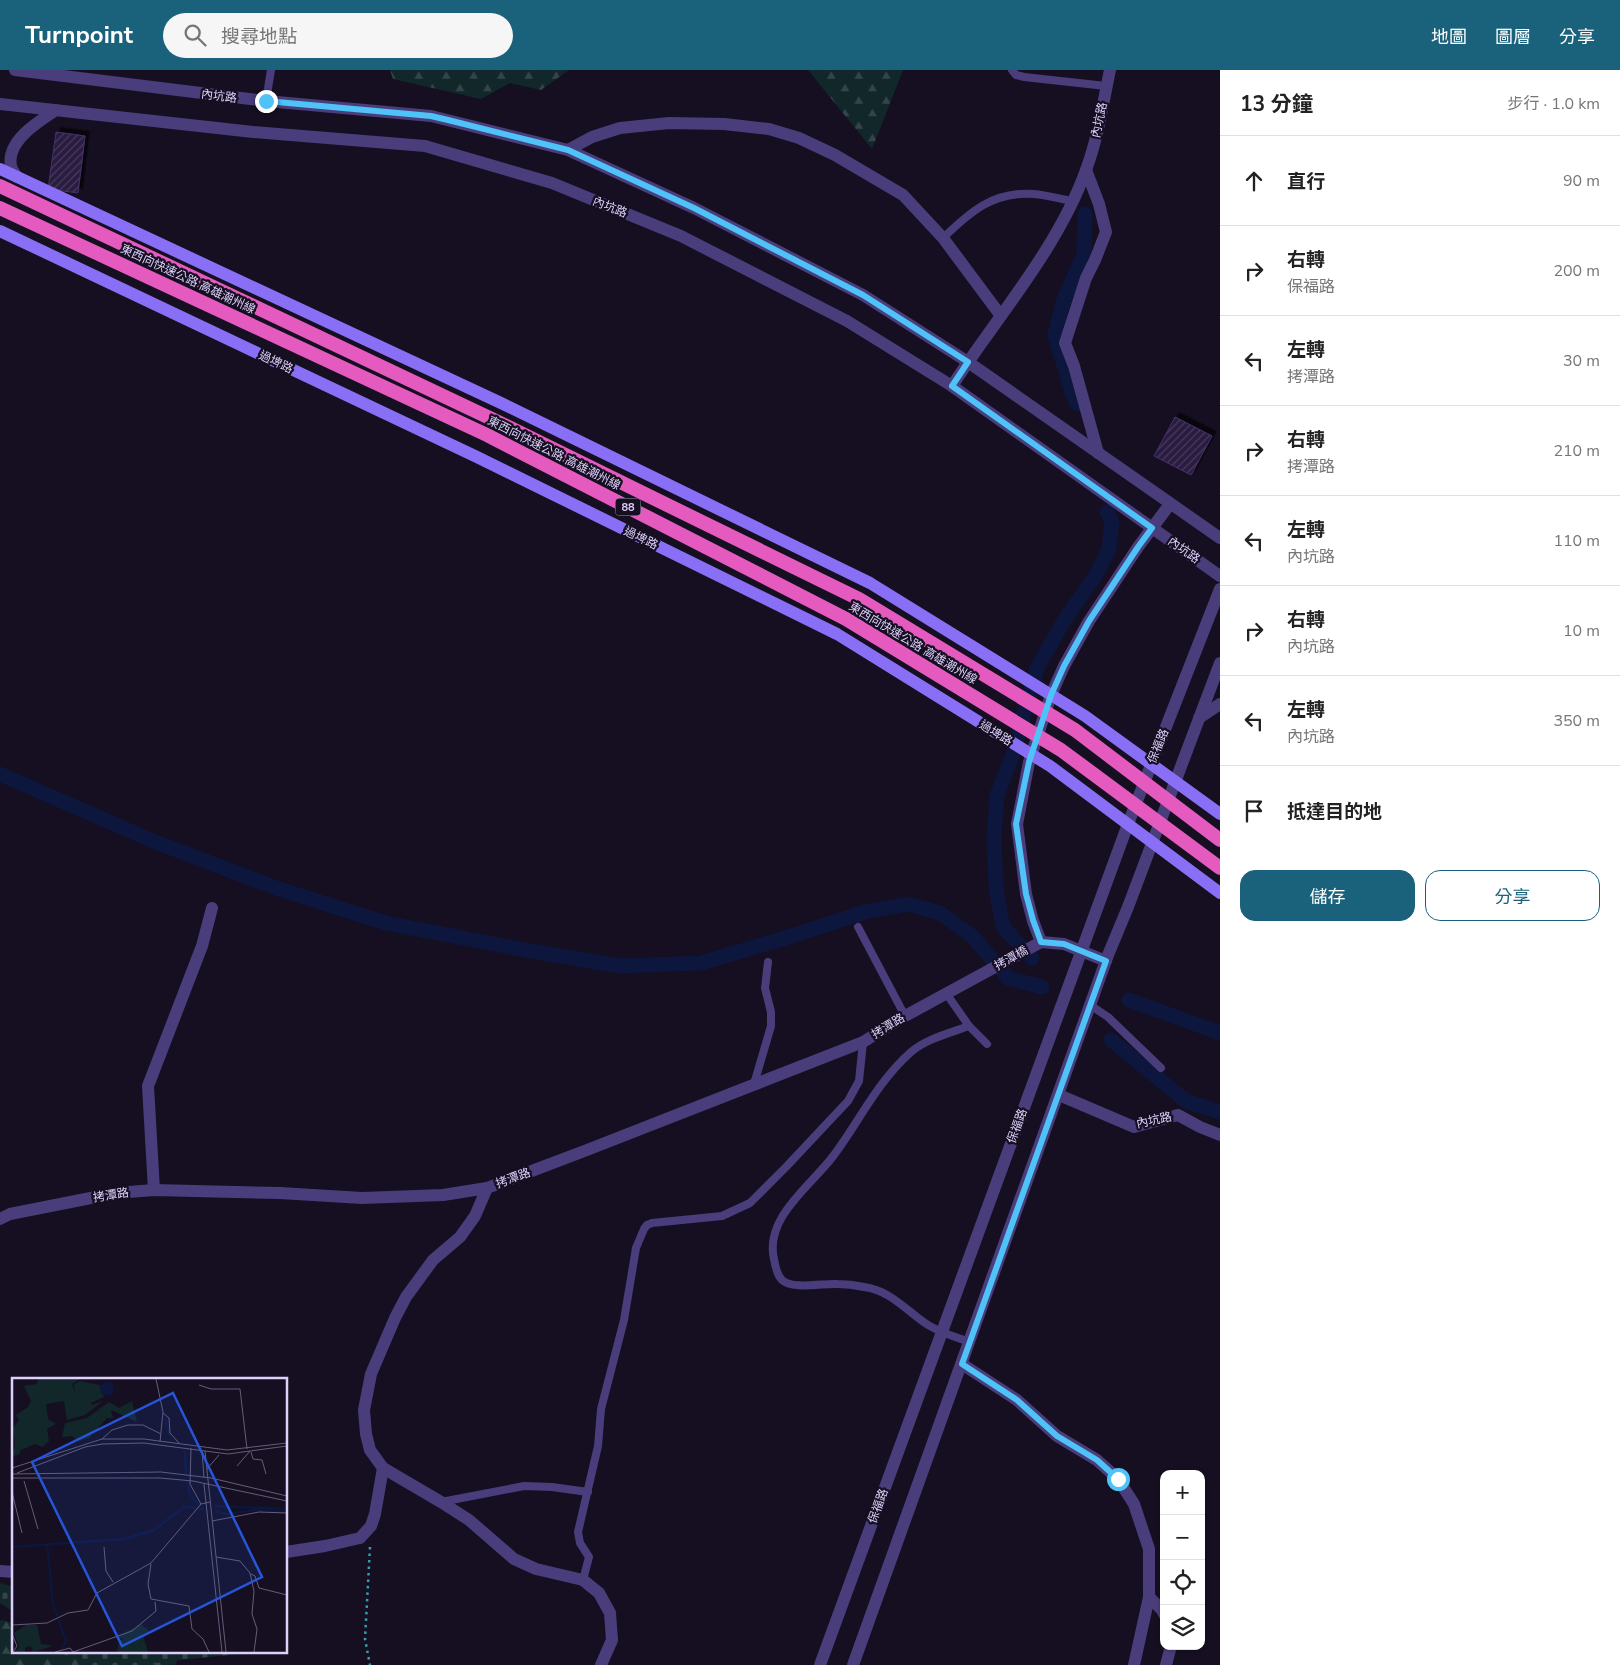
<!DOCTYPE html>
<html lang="zh-TW">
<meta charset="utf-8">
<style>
:root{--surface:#fff;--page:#f6f6f6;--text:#222;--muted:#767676;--line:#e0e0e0;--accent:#1a627c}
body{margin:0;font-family:"Nunito Sans","Noto Sans TC",sans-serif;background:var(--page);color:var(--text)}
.controls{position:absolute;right:15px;bottom:15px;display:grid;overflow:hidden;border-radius:10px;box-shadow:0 1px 4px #0004}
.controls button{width:45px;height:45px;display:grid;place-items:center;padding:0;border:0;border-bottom:1px solid var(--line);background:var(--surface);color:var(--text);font:25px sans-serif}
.stop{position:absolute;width:15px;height:15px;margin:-11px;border:4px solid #4fc3f7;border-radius:50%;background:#fff}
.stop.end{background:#4fc3f7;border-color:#fff;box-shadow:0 1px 5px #0008}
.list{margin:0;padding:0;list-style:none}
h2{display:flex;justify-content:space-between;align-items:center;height:65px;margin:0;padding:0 20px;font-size:21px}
h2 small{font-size:16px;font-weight:400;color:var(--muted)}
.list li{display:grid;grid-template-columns:32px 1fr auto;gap:15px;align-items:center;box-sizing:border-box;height:90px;padding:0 20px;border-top:1px solid var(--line)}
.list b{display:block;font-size:19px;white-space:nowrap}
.list p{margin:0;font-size:16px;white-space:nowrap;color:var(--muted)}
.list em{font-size:16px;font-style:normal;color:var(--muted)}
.actions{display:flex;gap:10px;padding:15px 20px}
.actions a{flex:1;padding:11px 0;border:1px solid var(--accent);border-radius:15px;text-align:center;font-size:18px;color:var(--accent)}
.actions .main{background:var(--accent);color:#fff}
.icon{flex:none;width:28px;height:28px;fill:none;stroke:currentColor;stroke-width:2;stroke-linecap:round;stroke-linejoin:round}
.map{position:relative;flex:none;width:1220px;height:1595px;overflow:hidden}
header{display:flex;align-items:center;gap:30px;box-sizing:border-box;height:70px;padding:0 25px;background:var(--accent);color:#fff}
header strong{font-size:24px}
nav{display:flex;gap:28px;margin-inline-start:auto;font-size:18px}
.search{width:350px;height:45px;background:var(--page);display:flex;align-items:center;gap:12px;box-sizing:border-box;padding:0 18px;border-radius:28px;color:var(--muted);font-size:19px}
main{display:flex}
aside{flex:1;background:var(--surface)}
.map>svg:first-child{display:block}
</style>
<header>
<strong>Turnpoint</strong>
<div class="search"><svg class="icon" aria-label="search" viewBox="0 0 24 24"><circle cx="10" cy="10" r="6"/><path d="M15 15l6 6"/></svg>搜尋地點</div>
<nav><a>地圖</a><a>圖層</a><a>分享</a></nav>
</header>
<main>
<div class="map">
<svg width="1220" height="1595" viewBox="0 0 1220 1595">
<defs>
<pattern id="forest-firs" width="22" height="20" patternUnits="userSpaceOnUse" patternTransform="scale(1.25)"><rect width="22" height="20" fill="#12272a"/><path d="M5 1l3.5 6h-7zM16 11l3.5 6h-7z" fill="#34454a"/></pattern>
<pattern id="cemetery-stones" width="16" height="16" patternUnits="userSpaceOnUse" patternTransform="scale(1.25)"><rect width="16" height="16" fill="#12272a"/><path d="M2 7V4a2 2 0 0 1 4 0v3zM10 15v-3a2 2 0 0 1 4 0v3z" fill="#34454a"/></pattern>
<pattern id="building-hatch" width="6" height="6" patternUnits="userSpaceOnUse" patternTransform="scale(1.25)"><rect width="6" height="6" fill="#291c40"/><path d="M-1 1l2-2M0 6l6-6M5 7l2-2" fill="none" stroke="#483c5c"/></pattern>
<filter id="shadow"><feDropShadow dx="4.5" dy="-4.5" stdDeviation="0" flood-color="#0009"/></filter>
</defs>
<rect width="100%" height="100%" fill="#150f21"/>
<g fill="url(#forest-firs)">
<polygon points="390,0 569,0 541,20 510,13 481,29 393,9"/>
<polygon points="808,0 903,0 872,79"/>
<polygon points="1,1550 14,1553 14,1581 182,1581 175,1595 0,1595 0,1552"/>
</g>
<g fill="url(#cemetery-stones)">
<polygon points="0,1513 14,1517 14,1542 0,1533"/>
<polygon points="55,1581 238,1581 239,1584 170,1591 143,1595 92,1595"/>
</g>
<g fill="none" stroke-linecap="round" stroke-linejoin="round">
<g stroke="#0d163c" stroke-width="15">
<polyline points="1078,334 1073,325 1055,265 1063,232 1084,184 1085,144"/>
<polyline points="0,704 153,771 276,818 386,853 525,880 620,896 701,893 782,869 865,842 908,834 940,843 972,866 1008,908 1042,917"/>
<polyline points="1032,888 1003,857 996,818 994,767 997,725 1012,687 1037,598 1065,549 1096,505 1109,479 1112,451 1107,442"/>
<polyline points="1129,930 1220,963"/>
<polyline points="1111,970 1186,1031 1220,1042"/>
</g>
</g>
<g fill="url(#building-hatch)" stroke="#45306b" filter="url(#shadow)">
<polygon points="56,62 85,66 78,123 48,119"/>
<polygon points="1175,347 1212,366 1191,405 1154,386"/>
</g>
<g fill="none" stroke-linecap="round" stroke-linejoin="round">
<polyline stroke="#369fab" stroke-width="2.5" stroke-dasharray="2.5 4" stroke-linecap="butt" points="370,1477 365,1569 370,1595"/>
<g stroke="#4a3d7c" stroke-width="8">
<polyline points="1012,0 1016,5 1024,7 1106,16"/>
<polyline points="266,31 271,0"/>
<path d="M943,168C970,142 993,121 1034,124C1047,125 1060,129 1072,131"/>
<polyline points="858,857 905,946"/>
<polyline points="946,923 969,956 987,974"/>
<polyline points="1090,935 1108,947 1161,998"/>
<path d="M969,956C950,963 926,969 911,982C878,1011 860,1050 834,1085C813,1114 764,1147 774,1189C775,1195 777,1205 782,1210C792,1220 824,1213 837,1214C846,1214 855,1215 864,1217C889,1220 905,1239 925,1253C938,1262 955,1267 970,1272"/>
<polyline points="754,1014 771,956 771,942 765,918 768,892"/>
<polyline points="441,1432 524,1416 552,1417 588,1422"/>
<polyline points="583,1510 589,1487 580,1473 578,1462 598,1376 601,1339 624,1250 636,1178 644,1159 647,1155 652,1153 722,1146 750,1133 786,1097 848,1031 859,1011 863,972"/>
</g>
<g stroke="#4a3d7c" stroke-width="12">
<polyline points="568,80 592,67 620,58 669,53 724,54 769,59 799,68 835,85 903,125 943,168 1001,246"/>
<polyline points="1086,100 1099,134 1106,162 1095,190 1086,208 1065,273 1074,296 1098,383"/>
<path d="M952,316C997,247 1058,178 1086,100C1098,68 1103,33 1110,0"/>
<polyline points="1041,872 1033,851 1026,824 1017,754 1029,692 1051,625 1064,596 1089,551 1138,477 1170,434"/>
<polyline points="1059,1025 1134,1057 1178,1045 1200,1057 1220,1065"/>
<polyline points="487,1118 475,1146 460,1167 433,1190 406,1227 395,1248 371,1304 364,1340 366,1364 370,1380 383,1398 441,1432 469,1450 514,1489 536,1499 583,1510 599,1523 610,1543 612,1570 601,1595"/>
<polyline points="154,1120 148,1016 202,876 212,838"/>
<polyline points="0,1149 10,1144 116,1123 154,1120 280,1123 362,1128 443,1125 487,1118 587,1080 863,972 905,946 1041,872 1064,874 1106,891"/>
<polyline points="962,1294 1017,1330 1057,1366 1097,1390 1118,1409 1134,1434 1149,1479 1149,1527 1134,1595"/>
<polyline points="286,1482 325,1476 360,1468 371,1456 375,1444 383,1398"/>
<polyline points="0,1501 14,1502"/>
<polyline points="1149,1527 1162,1540 1164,1544"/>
<polyline points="1166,1595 1171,1576"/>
</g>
<g stroke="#4a3d7c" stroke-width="12">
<polyline points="15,0 266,31 431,46 568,80 694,138 863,225 968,292 1220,468"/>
<polyline points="0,34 253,62 425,76 552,113 681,166 847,251 952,316 1220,506"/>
<path d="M17,107C15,104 12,100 11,96C6,71 39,51 56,40"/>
<polyline points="1199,648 1220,634"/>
<polyline points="820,1595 1128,754 1220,519"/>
<polyline points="853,1595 1108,885 1128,837 1220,593"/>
</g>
<g stroke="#896ff5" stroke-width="12">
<polyline points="0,99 501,333 870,513 1085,646 1220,744"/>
<polyline points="0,161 477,387 837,564 1050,696 1220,823"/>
</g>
<g stroke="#e45abe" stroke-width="14">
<polyline points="0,116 494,350 859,529 1075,660 1220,770"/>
<polyline points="0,138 487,365 846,549 1061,680 1220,798"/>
</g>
</g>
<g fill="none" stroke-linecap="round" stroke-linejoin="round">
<polyline stroke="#4fc3f7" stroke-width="6" points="266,31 431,46 448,50 568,80 694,138 863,225 968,292 952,316 1152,458 1138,477 1089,551 1064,596 1051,625 1029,692 1016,754 1026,824 1033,850 1041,872 1064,874 1106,891 962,1294 1017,1330 1057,1366 1097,1390 1118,1409"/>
</g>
<g text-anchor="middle" stroke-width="4.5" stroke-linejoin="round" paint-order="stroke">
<rect fill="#150f21" stroke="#a197ba" stroke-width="1" x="615.5" y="428.5" width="25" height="17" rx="4"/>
<g font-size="11" font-weight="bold" fill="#ddd1fc">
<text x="628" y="441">88</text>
</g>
<g font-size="12" fill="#ddd1fc" stroke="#150f21">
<text transform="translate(219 26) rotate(7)" y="4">內坑路</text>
<text transform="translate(1099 50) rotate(-78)" y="4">內坑路</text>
<text transform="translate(610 137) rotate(22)" y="4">內坑路</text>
<text transform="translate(188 209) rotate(25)" y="4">東西向快速公路 高雄潮州線</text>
<text transform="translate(276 292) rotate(25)" y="4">過埤路</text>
<text transform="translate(554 383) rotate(27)" y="4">東西向快速公路 高雄潮州線</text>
<text transform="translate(641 468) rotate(26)" y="4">過埤路</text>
<text transform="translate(1184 480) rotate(35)" y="4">內坑路</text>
<text transform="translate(913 573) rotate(31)" y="4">東西向快速公路 高雄潮州線</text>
<text transform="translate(996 663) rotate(32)" y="4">過埤路</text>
<text transform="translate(1158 676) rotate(-68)" y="4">保福路</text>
<text transform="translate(1011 888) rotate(-29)" y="4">拷潭橋</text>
<text transform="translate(888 956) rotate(-31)" y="4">拷潭路</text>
<text transform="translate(1154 1050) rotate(-12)" y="4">內坑路</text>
<text transform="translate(1017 1056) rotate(-70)" y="4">保福路</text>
<text transform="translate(513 1108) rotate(-20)" y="4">拷潭路</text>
<text transform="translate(111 1125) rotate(-9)" y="4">拷潭路</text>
<text transform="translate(878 1436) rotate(-70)" y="4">保福路</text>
</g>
</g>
<g transform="translate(12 1308)">
<rect width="275" height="275" fill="#150f21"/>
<path d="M26,1H68L60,6L64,17L78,18L80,27L91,23L73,37L55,42L52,23L34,26L36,41L44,46L35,51L37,63L30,69L23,66L9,72L7,77L0,78L3,67L1,50L7,42L4,37L16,29L19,23L12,8L25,6ZM120,23L125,44L99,32L101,40H95L77,60L66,63L60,58L50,59L53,45L75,40L97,24L107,30ZM14,247H25L29,266L39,267L38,269L21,274L19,268L13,270V274H2L7,269L2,255ZM130,254L136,274H105L107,263Z" fill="#12272a"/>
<path d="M68,3L88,7L92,19L81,24H64L62,6ZM129,246L137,253L122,263L104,259Z" fill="#12272a"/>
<path d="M88 11a7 7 0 1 1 14 0a7 7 0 1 1-14 0Z" fill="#0d163c"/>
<path fill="none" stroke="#0d163c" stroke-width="2.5" d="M153,39L158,57M173,73L174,98M175,103L178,117L188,128M203,128L275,131M203,133L215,136L243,132L273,134M35,166L41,226L46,239M0,169L112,161L142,152L172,129L192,131M46,241L54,263L51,270"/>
<path fill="none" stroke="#655d79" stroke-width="1" d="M144,1L151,34L148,64M187,7L199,11H228L235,71M151,35L157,40L158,55L167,65M90,61L100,52L116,47H131L149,56M179,70L178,106L189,126M190,73L192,100M193,73L214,274M239,74L241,81L250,82L254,96M225,88L238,73M0,90L90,61H132L215,72L275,65M195,91L207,77M5,95L73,69L90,66L132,65L216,76L275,68M0,96L149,94L199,100L275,118M0,100H148L181,103L275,123M12,103L26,151M192,106L210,274M0,114L10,155M200,143L247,134L275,135M92,169L94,193L101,204M204,179L228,183L238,195L242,213L240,236L245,251L242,274M139,186L136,206L139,221L177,228L180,251L191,261L197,274M239,196L243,198L247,210L275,217M0,247L35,245L56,235L76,232L85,215L139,185L189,126L198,124M0,256L5,268L1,274M43,274L58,270L61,274L120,253L144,233L143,224"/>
<path fill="#2755da" fill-opacity="0.15" stroke="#2755da" stroke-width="2.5" d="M161,15L250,199L110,268L20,84Z"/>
<rect width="275" height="275" fill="none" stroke="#ddd1fc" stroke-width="2.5"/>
</g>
</svg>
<div class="controls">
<button>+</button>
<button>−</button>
<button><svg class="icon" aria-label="locate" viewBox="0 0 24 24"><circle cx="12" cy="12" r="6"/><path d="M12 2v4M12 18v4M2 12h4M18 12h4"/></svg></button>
<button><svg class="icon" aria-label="layers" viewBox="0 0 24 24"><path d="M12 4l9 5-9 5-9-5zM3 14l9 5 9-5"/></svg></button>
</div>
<div class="stop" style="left:1118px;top:1409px"></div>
<div class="stop end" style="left:266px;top:31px"></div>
</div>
<aside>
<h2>13 分鐘<small>步行 · 1.0 km</small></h2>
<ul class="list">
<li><svg class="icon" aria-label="ahead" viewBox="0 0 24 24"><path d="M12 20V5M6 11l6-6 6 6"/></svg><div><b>直行</b></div><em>90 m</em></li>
<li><svg class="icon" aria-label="right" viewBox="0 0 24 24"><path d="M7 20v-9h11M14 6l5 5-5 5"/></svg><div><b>右轉</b><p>保福路</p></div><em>200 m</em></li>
<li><svg class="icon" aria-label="left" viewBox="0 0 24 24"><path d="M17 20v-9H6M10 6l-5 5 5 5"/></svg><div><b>左轉</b><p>拷潭路</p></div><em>30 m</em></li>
<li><svg class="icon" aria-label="right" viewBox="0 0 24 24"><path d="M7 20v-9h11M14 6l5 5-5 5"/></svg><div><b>右轉</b><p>拷潭路</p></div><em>210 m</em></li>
<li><svg class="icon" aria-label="left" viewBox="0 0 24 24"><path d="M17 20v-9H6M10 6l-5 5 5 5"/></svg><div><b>左轉</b><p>內坑路</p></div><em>110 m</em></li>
<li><svg class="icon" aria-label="right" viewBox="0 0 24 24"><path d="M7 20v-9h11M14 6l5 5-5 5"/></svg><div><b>右轉</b><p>內坑路</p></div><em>10 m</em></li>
<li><svg class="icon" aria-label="left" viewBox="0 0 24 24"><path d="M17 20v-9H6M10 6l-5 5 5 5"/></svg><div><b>左轉</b><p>內坑路</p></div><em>350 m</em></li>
<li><svg class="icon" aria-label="arrive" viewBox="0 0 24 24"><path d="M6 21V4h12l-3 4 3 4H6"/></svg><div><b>抵達目的地</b></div></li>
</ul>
<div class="actions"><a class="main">儲存</a><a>分享</a></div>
</aside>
</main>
